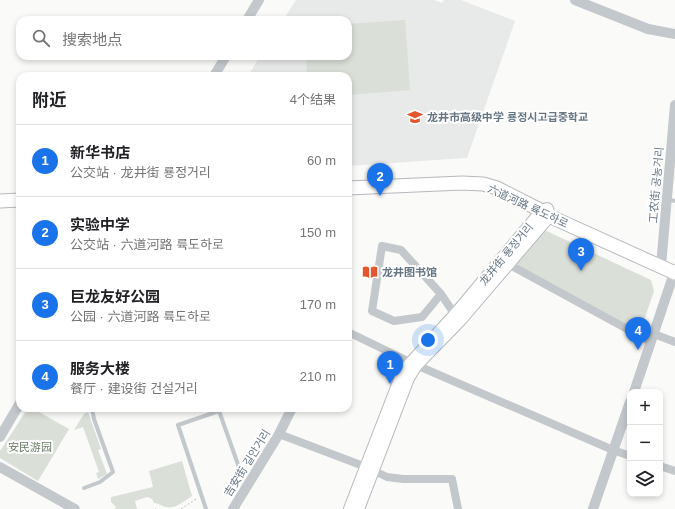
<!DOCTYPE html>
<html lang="zh">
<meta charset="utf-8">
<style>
:root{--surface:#fff;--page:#f2f2f2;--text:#202124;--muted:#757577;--line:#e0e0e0;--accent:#1a73e8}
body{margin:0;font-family:Arial,"Noto Sans SC","Noto Sans KR",sans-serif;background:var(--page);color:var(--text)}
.controls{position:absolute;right:12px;bottom:12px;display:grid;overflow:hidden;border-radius:8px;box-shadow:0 2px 6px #0003}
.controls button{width:36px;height:36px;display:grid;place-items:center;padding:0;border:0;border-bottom:1px solid var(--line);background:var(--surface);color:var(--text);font:20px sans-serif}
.you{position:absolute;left:428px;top:340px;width:14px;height:14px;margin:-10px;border:3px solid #fff;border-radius:50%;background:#1a73e8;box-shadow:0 0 0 6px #1a73e833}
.badge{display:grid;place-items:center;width:26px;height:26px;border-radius:50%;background:var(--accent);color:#fff;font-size:13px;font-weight:700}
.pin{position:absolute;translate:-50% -33px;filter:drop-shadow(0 1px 2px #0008)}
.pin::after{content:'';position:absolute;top:21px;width:14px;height:12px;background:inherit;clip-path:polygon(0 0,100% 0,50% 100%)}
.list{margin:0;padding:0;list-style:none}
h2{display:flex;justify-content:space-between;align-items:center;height:52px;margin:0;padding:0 16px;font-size:17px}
h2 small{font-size:13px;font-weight:400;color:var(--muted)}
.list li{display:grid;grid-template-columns:26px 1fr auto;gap:12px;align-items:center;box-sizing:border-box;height:72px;padding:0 16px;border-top:1px solid var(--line)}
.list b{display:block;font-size:15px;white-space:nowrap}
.list p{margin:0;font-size:13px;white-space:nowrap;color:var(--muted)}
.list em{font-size:13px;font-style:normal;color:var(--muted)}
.icon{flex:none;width:22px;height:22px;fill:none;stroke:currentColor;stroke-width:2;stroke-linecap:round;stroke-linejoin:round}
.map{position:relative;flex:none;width:675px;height:509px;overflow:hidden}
.search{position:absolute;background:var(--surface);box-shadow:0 2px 6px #0003;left:16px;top:16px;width:336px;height:44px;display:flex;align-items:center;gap:10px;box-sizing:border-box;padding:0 14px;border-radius:12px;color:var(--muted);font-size:15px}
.panel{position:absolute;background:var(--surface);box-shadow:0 2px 6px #0003;left:16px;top:72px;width:336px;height:340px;border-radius:12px}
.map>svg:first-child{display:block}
</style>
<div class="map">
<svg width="675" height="509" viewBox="0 0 675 509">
<rect width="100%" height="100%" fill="#fafaf8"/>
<polygon fill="#e8e9e9" points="296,0 434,0 442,3 444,0 461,0 515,21 467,158 348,166 348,76 248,76 260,56 348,56 348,20 283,20"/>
<g fill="#dadfd7">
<polygon points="405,20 410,90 348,95 348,76 307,76 306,56 348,56 348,24"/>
<polygon points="538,227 651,280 654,291 640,332 513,263"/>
<polygon points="28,408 32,408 69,429 38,481 0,458 0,451"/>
<polygon points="88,412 101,449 98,450 107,474 98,479 96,473 99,472 83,427 74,430 84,414"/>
<path d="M182,461L192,496C184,501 176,509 166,507C161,506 159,503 154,503L152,499L147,497L135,501L137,509H114L116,507L111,502V497L153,487L149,471Z"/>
</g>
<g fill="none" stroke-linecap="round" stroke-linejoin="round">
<g stroke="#b5babe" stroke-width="14">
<polyline id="primary" points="350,509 403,372 411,363 455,315 542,211 547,209 549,216 460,320 416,365 408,378 358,509"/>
</g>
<g stroke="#b4b9bd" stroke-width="15">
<g id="trunk">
<polyline points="348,188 462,183 483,184 497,188 542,211 549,216 675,273"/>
<polyline points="0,201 20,200"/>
</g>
</g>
<g stroke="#bbbfc2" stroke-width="1" stroke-dasharray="2 2" stroke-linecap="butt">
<polyline points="155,509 156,509"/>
<polyline points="181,509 196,499"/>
</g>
<g stroke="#c3c8cc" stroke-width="4">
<polyline points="667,199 675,201"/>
<polyline points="218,408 241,473"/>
<polyline points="92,411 100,408"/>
<polyline points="84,488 100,482 113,472 94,419 92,408"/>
<polyline points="206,509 178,425 219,411"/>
</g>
<g stroke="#c3c8cc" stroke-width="8">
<polyline points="508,264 651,342"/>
<polyline points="441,294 422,317 394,321 372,311 382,246 401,250 441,294 455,315 458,319"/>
<polyline points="348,332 416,365 613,450 630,456"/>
<polyline points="654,334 675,342"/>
<polyline points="279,434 366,467 387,477 403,479 452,479 458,509"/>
<polyline points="660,466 675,471"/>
</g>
<g stroke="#c3c8cc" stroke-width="10">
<polyline points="575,0 648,29 675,34"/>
<polyline points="247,20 259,0"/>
<polyline points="214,76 226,56"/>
<polyline points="661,266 675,105"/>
<polyline points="634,392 675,270"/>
<polyline points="0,437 20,403"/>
<polyline points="0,467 75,509"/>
<polyline points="233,509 279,434 292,408"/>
<polyline points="593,509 630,402"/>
</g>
<use href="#primary" stroke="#fff" stroke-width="12"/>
<use href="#trunk" stroke="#fff" stroke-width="13"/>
</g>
<defs>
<g id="school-bare" transform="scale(1.2)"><path d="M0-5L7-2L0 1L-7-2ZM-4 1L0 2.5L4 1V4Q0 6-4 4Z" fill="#e4572e" stroke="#fff" stroke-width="2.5" paint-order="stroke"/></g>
<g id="library-bare" transform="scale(1.2)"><path d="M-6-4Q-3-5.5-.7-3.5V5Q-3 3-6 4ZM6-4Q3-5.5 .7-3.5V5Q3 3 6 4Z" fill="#e4572e" stroke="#fff" stroke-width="2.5" paint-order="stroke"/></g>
</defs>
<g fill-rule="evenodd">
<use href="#school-bare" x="415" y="117"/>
<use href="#library-bare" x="370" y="272"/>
</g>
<g text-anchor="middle" stroke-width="4" stroke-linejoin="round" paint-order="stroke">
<g font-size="11" font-weight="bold" fill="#657683" stroke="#fff" text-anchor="start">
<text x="427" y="121">龙井市高级中学 룡정시고급중학교</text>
<text x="382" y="276">龙井图书馆</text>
</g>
<g font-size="11" fill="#657683" stroke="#fff">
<text transform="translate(656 185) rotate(-85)" y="4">工农街 공농거리</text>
<text transform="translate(528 206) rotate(25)" y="4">六道河路 륙도하로</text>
<text transform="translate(506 254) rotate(-50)" y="4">龙井街 룡정거리</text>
<text transform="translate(247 463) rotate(-58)" y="4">吉安街 길안거리</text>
</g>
<g font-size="11" fill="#687a64" stroke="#fff">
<text x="30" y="451">安民游园</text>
</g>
</g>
</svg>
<div class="controls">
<button>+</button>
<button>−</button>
<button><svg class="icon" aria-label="layers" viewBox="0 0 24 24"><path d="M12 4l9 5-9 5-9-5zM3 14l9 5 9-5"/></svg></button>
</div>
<div class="you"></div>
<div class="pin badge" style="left:390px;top:384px">1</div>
<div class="pin badge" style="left:380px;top:196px">2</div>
<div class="pin badge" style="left:581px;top:271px">3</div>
<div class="pin badge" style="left:638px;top:350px">4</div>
<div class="search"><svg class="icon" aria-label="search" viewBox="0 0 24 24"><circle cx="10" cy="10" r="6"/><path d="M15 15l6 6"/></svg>搜索地点</div>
<section class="panel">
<h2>附近<small>4个结果</small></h2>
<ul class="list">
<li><span class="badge">1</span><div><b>新华书店</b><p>公交站 · 龙井街 룡정거리</p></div><em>60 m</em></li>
<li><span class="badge">2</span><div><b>实验中学</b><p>公交站 · 六道河路 륙도하로</p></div><em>150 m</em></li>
<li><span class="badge">3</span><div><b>巨龙友好公园</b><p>公园 · 六道河路 륙도하로</p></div><em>170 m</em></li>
<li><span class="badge">4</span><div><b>服务大楼</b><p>餐厅 · 建设街 건설거리</p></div><em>210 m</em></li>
</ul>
</section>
</div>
